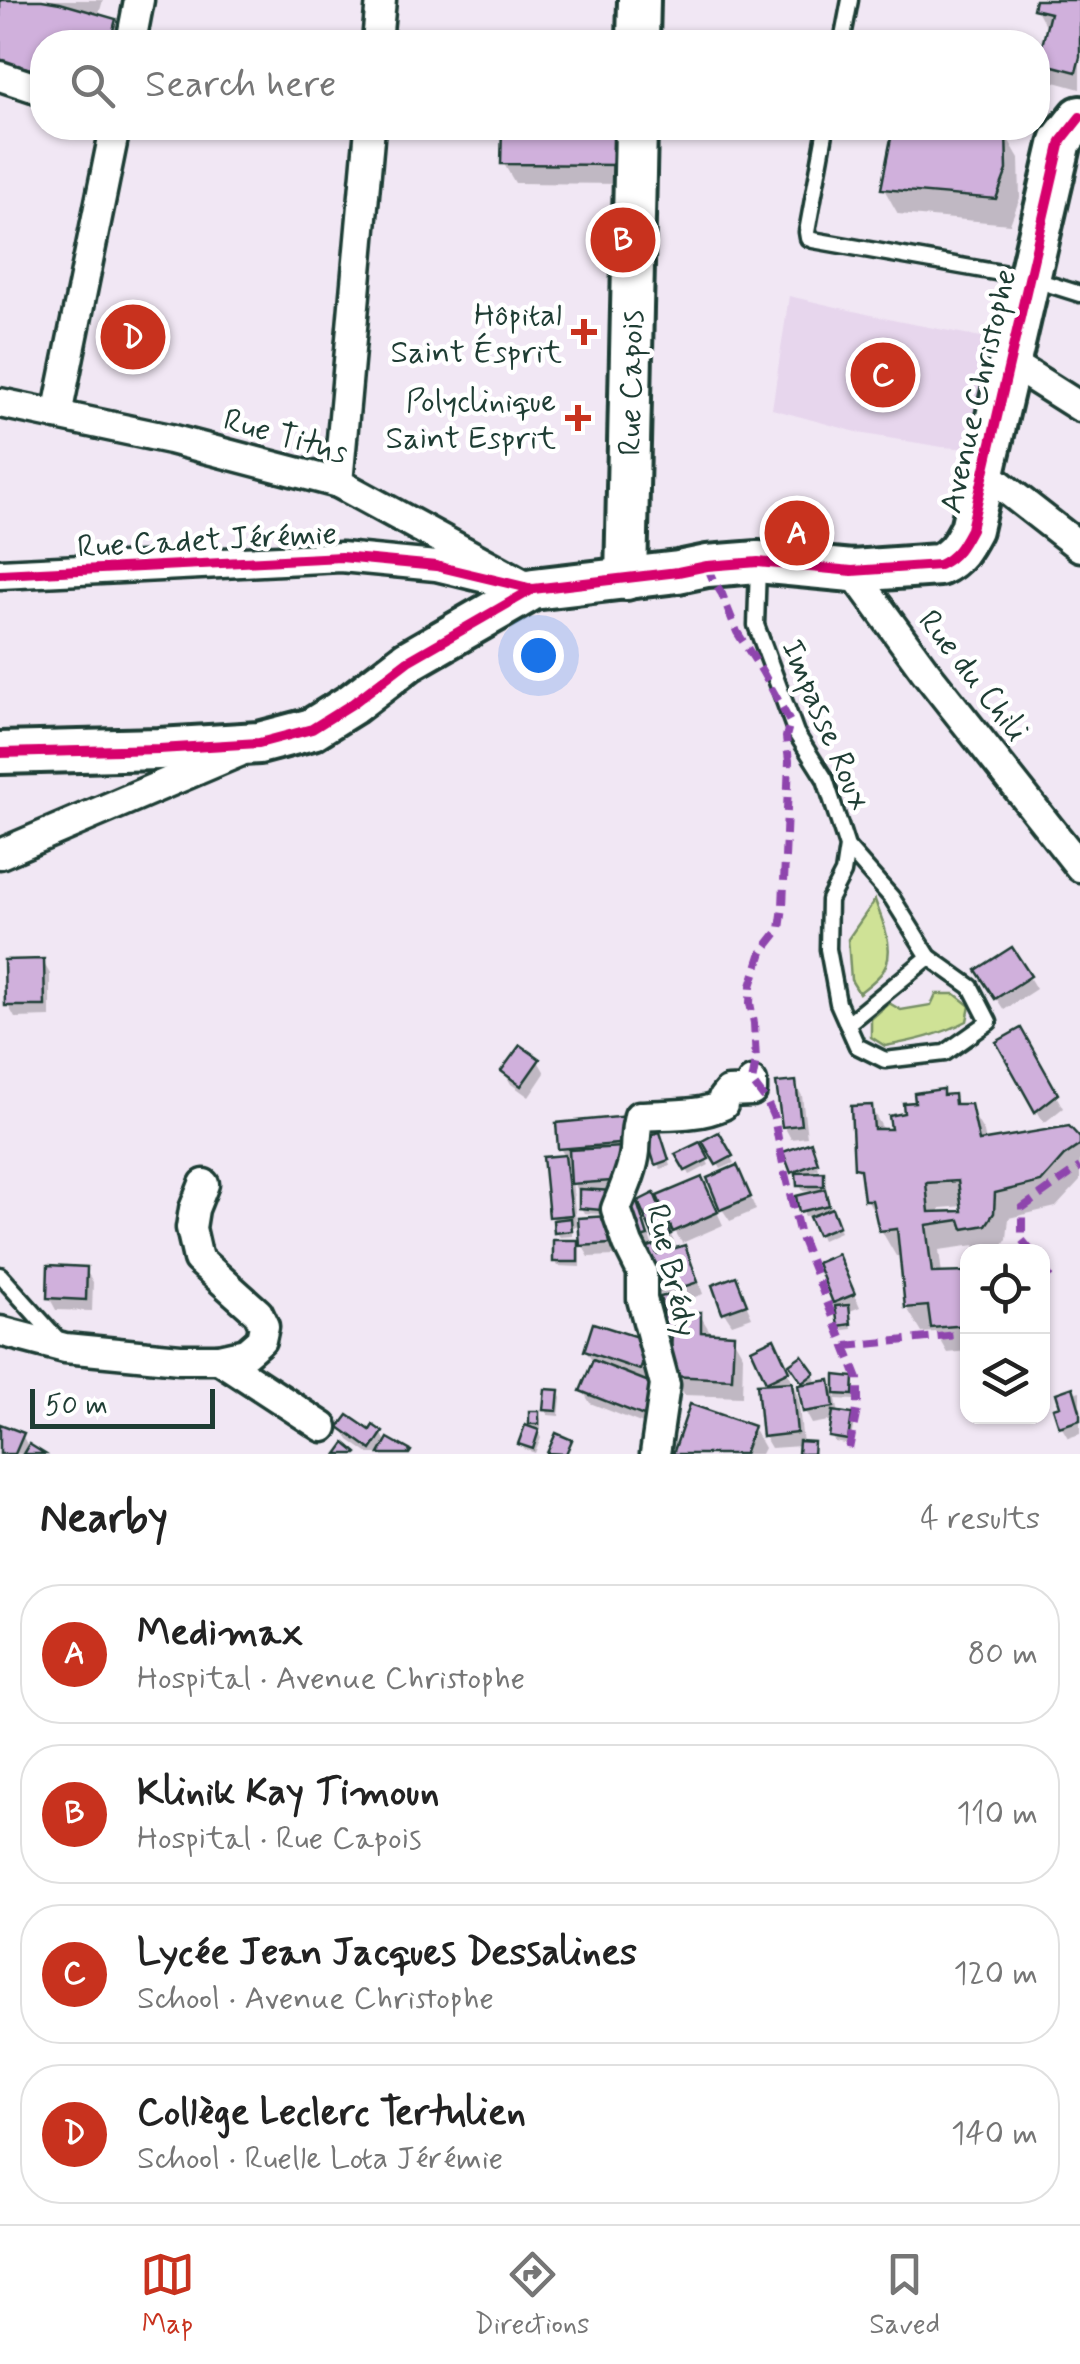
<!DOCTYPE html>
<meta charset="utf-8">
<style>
:root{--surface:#fff;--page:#f6f6f6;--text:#222;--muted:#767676;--line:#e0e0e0;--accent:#c8321e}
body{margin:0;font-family:Mynerve,sans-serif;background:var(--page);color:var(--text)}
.controls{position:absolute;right:30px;bottom:30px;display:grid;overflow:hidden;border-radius:20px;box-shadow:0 2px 8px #0004}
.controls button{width:90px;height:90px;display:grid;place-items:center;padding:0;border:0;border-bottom:2px solid var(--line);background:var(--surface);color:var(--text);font:50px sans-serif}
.scale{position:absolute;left:30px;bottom:25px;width:185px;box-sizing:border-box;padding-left:10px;border:5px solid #1f3d34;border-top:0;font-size:28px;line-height:35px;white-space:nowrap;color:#1f3d34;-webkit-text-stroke:8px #fff;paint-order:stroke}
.you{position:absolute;left:538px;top:655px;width:35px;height:35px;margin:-25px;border:8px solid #fff;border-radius:50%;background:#1a73e8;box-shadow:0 0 0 15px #1a73e833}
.badge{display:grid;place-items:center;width:65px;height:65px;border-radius:50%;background:var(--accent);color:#fff;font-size:32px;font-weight:700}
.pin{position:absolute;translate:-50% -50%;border:5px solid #fff;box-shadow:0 2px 10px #0006}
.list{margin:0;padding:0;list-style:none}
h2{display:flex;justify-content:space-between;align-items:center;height:130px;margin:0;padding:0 40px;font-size:42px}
h2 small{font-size:32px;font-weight:400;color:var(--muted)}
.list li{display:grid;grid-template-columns:65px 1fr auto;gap:30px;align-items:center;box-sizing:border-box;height:140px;margin:0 20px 20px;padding:0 20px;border:2px solid var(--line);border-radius:40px}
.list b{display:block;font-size:38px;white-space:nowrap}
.list p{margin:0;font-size:32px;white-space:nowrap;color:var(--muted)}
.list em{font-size:32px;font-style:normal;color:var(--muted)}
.icon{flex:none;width:55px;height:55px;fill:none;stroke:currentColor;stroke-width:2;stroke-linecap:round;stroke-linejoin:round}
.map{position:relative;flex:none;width:1080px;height:1454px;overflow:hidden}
.search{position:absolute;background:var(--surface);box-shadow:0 2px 8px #0004;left:30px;right:30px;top:30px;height:110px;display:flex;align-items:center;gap:25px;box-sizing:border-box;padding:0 35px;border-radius:40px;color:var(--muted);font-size:38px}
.sheet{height:770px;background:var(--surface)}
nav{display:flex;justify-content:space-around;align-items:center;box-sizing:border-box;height:140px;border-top:2px solid var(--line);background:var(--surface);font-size:28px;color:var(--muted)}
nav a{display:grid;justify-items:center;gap:5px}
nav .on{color:var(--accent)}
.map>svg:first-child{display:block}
</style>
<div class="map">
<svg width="1080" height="1454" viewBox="0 0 1080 1454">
<rect width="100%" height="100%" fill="#f1e7f4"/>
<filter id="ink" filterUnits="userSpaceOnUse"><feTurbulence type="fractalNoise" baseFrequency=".01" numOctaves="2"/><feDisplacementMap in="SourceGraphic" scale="20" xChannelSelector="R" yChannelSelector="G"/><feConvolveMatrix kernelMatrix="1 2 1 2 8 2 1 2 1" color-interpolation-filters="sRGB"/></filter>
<g filter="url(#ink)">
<polygon fill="#e7d6ed" points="789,296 897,321 997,340 972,449 942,447 864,434 772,409"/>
<g fill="#cfe296" stroke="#779065" stroke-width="2.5">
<path d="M875,900C882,921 897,950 883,971C878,979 866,987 859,993L851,980L848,939Z"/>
<path d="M936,994H955L970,1006L967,1021C940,1035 914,1041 885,1046L871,1037V1019L889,1003L901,1010L931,1005Z"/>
</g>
<g fill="#0003" fill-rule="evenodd">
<polygon points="1,0 25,0 50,4 48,0 103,0 99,14 114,21 127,42 42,42 42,93 0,78"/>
<polygon points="1038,0 1080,0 1080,89 1051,81 1040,62 1047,28 1036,8"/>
<polygon points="504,128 619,128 626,184 515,183 504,164"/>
<polygon points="895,128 967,128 1004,132 1019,158 1020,198 1010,224 898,214 884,189"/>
<polygon points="43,962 50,974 50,1017 15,1018 8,1005"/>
<polygon points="1029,977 1036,989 1004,1010 986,983"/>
<polygon points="1020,1031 1063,1108 1044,1123 999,1043"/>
<polygon points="538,1061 545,1073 529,1097 511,1084 504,1072"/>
<polygon points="795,1083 802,1096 807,1137 791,1139 784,1126"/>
<path d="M941,1091L945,1097L953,1096L958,1107H969L984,1132L986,1143L1080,1142V1181L1056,1207L1009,1218L1007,1239L1000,1250L978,1252L975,1245L939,1250L942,1275L968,1274V1351L948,1353L936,1332L922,1333L907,1308L902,1256H896L881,1230L879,1221L867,1199L864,1181L856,1167L871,1108L885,1132H894L918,1104ZM964,1206L965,1213L940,1214V1208Z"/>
<polygon points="626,1119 614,1215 584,1213 581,1208 582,1197 572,1180 576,1221 606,1219 614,1231 615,1256 589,1257 582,1245 581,1226 573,1227 573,1236 560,1237 556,1232 556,1223 552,1216 546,1159 565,1157 560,1148"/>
<polygon points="718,1135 734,1163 721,1169 706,1142"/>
<polygon points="662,1140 670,1166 661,1169 658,1164"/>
<polygon points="699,1145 709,1165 690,1175 679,1155"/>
<polygon points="813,1150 819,1169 805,1174 822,1175 825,1180 826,1190 823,1191 840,1232 822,1240 811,1215 805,1216 802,1211 817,1191 803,1191 800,1186 799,1176 796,1177 793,1172"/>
<polygon points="743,1180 756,1210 730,1221 722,1209"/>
<polygon points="708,1192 723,1225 682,1243 675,1231"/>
<path d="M652,1196L678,1250L684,1248L691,1260L703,1294L684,1301L677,1289L661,1295L653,1282L641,1253L636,1204ZM648,1221L657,1240L665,1254L658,1257L654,1251L645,1222Z"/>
<polygon points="577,1243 580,1248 580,1267 558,1266 555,1261"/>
<polygon points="85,1269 93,1282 92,1311 56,1310 49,1297"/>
<polygon points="844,1270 860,1307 850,1311 852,1329 843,1330 836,1302"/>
<polygon points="735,1279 752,1317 732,1324 724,1312"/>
<polygon points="674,1302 684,1340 700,1315 712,1335 732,1336 743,1355 742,1397 684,1395 673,1376 674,1332 664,1335 661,1329"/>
<polygon points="754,1350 780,1354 798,1397 803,1444 812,1444 815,1454 801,1454 801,1446 771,1448 764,1436 771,1386"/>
<polygon points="586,1351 655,1356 646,1383 653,1428 590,1403 583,1391 594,1364"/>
<polygon points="802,1358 816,1380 807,1386 829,1383 837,1398 838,1378 852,1379 855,1384 854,1400 836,1399 839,1414 851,1416 854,1422 850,1445 835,1442 831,1437 834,1420 812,1424 805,1411 807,1386 792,1365"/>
<polygon points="1080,1391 1080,1434 1068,1438 1061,1426 1073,1393"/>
<polygon points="558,1392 561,1398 559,1416 548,1415 545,1410"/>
<polygon points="538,1413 541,1419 541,1429 536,1429 541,1438 535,1453 524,1449 521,1444 537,1432 532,1423"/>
<polygon points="0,1426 22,1435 29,1448 40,1454 0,1454"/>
<polygon points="342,1427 382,1434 387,1444 389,1441 409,1454 369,1454 349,1440"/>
<polygon points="753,1428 764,1448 761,1454 675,1454"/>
</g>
<g fill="#d0b0dc" stroke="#1f3d34" stroke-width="2.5" fill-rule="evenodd">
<polygon points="0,0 42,0 60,3 116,19 110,42 42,42 42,72 0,61"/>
<polygon points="1035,0 1080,0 1080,57 1076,72 1038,62 1050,13 1033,9"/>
<polygon points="502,128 600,130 600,128 617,128 616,165 501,164"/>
<polygon points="893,128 986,128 1006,130 1007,170 996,199 881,189"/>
<polygon points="1012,947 1031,976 995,999 976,970"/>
<polygon points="44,959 45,1006 5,1006 4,960"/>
<polygon points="1021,1028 1058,1094 1035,1112 996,1042"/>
<polygon points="520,1045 540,1059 521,1086 501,1071"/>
<polygon points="796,1081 801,1125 782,1127 776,1083"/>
<path d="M943,1089V1095L954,1094L955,1104H971L979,1141L1069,1126L1080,1138V1145L1064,1156L1041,1182L995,1193L994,1213L986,1225L963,1229L960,1220L926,1225L932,1273L968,1272V1325L931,1328L928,1306L905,1308L897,1229L879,1231L872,1200H864L860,1169L854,1168L851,1106L872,1105L874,1129H891L889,1116L904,1113L903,1103L915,1102L914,1093ZM958,1181L962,1211L929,1212L926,1183Z"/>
<polygon points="628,1116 630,1143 558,1149 556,1123"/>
<polygon points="660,1132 669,1160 655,1165 646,1136"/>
<polygon points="719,1132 733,1156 716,1165 702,1141"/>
<polygon points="700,1142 709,1159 685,1171 675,1154"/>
<polygon points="811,1142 818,1163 791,1173 783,1152"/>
<polygon points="623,1147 625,1180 571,1184 569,1150"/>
<polygon points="565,1155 572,1215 549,1217 543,1157"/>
<polygon points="737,1165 751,1197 720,1210 707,1178"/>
<polygon points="824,1172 824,1186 797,1186 796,1173"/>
<polygon points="702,1177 718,1212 673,1232 657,1196"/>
<polygon points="579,1189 614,1191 613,1211 579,1208"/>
<polygon points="825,1189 829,1205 799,1212 796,1196"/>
<polygon points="654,1193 671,1234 655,1241 638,1201"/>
<polygon points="636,1199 648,1236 631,1241 619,1204"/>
<polygon points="832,1208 839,1226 817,1235 809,1217"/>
<polygon points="608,1216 610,1244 580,1246 578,1218"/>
<polygon points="571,1218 572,1231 554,1233 553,1220"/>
<rect x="553" y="1240" width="25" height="22"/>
<polygon points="654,1245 657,1254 685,1245 698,1282 674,1290 670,1277 651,1283 640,1250"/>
<polygon points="838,1254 855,1294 833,1303 817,1263"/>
<polygon points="48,1265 87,1267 86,1300 47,1298"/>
<polygon points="736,1276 747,1304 722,1313 712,1285"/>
<polygon points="673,1294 681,1325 658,1330 655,1316 664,1314 660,1297"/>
<polygon points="849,1305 851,1324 838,1326 835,1306"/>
<polygon points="684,1312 701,1312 701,1332 734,1334 732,1379 670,1376 672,1332 684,1332"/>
<polygon points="593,1323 650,1341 640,1370 584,1351"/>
<polygon points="774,1338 789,1371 766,1382 751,1349"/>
<polygon points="802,1355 815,1373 802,1383 789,1364"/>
<polygon points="593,1360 659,1386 646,1417 580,1391"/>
<polygon points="835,1375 854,1377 853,1395 835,1394"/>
<polygon points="830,1380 834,1407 803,1412 798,1385"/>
<polygon points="792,1382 797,1433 762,1437 757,1384"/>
<polygon points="1073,1387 1080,1411 1080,1420 1059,1427 1053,1408 1060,1406 1056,1393"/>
<polygon points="545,1389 559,1390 557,1411 543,1410"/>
<polygon points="690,1404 754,1426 744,1454 673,1454"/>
<rect x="529" y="1411" width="10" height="13"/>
<polygon points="833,1411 852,1414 848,1440 829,1437"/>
<polygon points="348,1415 370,1430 373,1425 383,1432 371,1450 339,1427"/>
<polygon points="0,1424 24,1433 15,1454 0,1454"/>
<polygon points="525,1425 539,1430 533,1449 518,1444"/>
<polygon points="556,1433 572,1440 566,1454 547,1453"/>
<polygon points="388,1438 411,1451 409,1454 379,1454"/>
<polygon points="799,1441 814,1442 813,1454 798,1454"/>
<polygon points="345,1443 357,1453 356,1454 337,1454"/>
<polygon points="29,1444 45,1454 23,1454"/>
</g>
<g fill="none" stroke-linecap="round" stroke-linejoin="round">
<g stroke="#1f3d34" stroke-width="21">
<g id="lane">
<polyline points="842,42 850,0"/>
<polyline points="826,128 807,232 808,238 813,240 1029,278 1080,294"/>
<polyline points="758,567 756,625 796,733 825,779 847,847 892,898 929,957 971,987 989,1022 945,1053 885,1060 857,1046 838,1003 828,949 829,900 843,873 847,847"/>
<polyline points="847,1024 929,957"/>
<polyline points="0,1275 61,1343"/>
</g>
</g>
<g stroke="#1f3d34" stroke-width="35">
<g id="street">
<polyline points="131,42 139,0"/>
<polyline points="377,42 381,0"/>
<polyline points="0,76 42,90"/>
<polyline points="1009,362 1080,407"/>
<polyline points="0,403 170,439 338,483 533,589"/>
<polyline points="57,415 115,128"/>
<polyline points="984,472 1080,547"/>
<polyline points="338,483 370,128"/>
<polyline points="852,571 925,671 1080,867"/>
<polyline points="0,574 341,557 436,566 498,581"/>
<polyline points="0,854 239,752"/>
<polyline points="0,1331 65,1348 180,1359 219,1359 246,1353 261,1340 264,1326 258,1313 198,1259 191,1228 194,1209 204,1184"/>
<polyline points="219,1359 323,1427"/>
<path d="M655,1454L665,1385L642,1299V1272L628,1244L616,1209C623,1191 633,1171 635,1151C636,1136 635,1132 639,1116C668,1114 697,1117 723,1105V1098L728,1092L752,1091V1082"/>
</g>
</g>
<g stroke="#1f3d34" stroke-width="48">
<g id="secondary">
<polyline points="638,42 639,0"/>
<polyline points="626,579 636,128"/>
<path d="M0,753L159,749L259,743L312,729L352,704L408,661L533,589L678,572L707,566L758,562L852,571L939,565C956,557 962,546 971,529L1061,141L1080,117"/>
</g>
</g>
<use href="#lane" stroke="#fff" stroke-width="14"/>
<use href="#street" stroke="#fff" stroke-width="28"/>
<use href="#secondary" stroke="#fff" stroke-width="40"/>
<g stroke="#8e44ad" stroke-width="8" stroke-dasharray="15 8" stroke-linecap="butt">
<polyline points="707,566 713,580 722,594 737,632 762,671 790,722 786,737 789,761 783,907 780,929 762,952 751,986 750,1003 754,1023 756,1061 752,1082 767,1102 774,1118 785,1174 800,1235 858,1379 858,1405 848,1454"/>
<polyline points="1032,1252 1022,1240 1022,1208 1080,1167"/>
<polyline points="1042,1265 1051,1279 1042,1288"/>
<polyline points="846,1346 968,1334"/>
</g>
<g stroke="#fff" stroke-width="16">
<g id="cycleway">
<path d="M0,574L341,557L436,566L533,589L678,572L707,566L758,562L852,571L939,565C956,557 962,546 971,529L1061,141L1080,117"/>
<polyline points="0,753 159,749 259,743 312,729 352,704 408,661 533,589"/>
</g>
</g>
<use href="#cycleway" stroke="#d6006c" stroke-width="10"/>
</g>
</g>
<g fill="#c8321e" stroke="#fff" stroke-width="4">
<path d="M579 317h10v10h10v10h-10v10h-10v-10h-10v-10h10z"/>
<path d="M573 403h10v10h10v10h-10v10h-10v-10h-10v-10h10z"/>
</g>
<g text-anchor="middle" stroke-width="9" stroke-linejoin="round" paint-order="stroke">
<g font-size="32" fill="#1f3d34" stroke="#fff" text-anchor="end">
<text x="562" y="325">Hôpital<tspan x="562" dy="37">Saint Ésprit</tspan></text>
<text x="556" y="411">Polyclinique<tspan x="556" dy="37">Saint Esprit</tspan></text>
</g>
<g font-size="32" fill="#1f3d34" stroke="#fff">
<text transform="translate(630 383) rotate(-89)" y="11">Rue Capois</text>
<text transform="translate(977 391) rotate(-77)" y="11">Avenue Christophe</text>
<text transform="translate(286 435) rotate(16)" y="11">Rue Titus</text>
<text transform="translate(207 539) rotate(-3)" y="11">Rue Cadet Jérémie</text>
<text transform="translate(974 675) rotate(52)" y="11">Rue du Chili</text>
<text transform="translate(827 724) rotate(67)" y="11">Impasse Roux</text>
<text transform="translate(673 1270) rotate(77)" y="11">Rue Brédy</text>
</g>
</g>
</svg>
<div class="controls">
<button><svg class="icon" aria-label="locate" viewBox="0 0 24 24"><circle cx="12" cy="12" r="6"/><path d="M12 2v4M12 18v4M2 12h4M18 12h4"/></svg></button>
<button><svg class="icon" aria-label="layers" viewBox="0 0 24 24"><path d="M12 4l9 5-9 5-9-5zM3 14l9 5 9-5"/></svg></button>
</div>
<div class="scale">50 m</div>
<div class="you"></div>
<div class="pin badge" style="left:797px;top:533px">A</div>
<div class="pin badge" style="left:623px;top:240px">B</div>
<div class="pin badge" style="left:883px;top:375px">C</div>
<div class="pin badge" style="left:133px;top:337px">D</div>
<div class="search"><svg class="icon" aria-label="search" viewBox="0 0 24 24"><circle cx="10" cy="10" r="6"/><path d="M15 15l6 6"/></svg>Search here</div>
</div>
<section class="sheet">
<h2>Nearby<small>4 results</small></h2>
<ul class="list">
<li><span class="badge">A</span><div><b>Medimax</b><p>Hospital · Avenue Christophe</p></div><em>80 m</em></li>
<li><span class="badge">B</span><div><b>Klinik Kay Timoun</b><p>Hospital · Rue Capois</p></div><em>110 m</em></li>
<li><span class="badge">C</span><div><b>Lycée Jean Jacques Dessalines</b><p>School · Avenue Christophe</p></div><em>120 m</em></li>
<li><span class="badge">D</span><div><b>Collège Leclerc Tertulien</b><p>School · Ruelle Lota Jérémie</p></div><em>140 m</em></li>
</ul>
</section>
<nav>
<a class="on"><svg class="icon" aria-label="map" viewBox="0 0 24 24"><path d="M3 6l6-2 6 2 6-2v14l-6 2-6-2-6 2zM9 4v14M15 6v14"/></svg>Map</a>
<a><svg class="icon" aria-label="directions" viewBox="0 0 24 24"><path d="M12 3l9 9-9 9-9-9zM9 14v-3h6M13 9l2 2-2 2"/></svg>Directions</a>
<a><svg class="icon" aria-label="saved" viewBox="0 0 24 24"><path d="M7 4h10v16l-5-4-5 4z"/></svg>Saved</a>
</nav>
